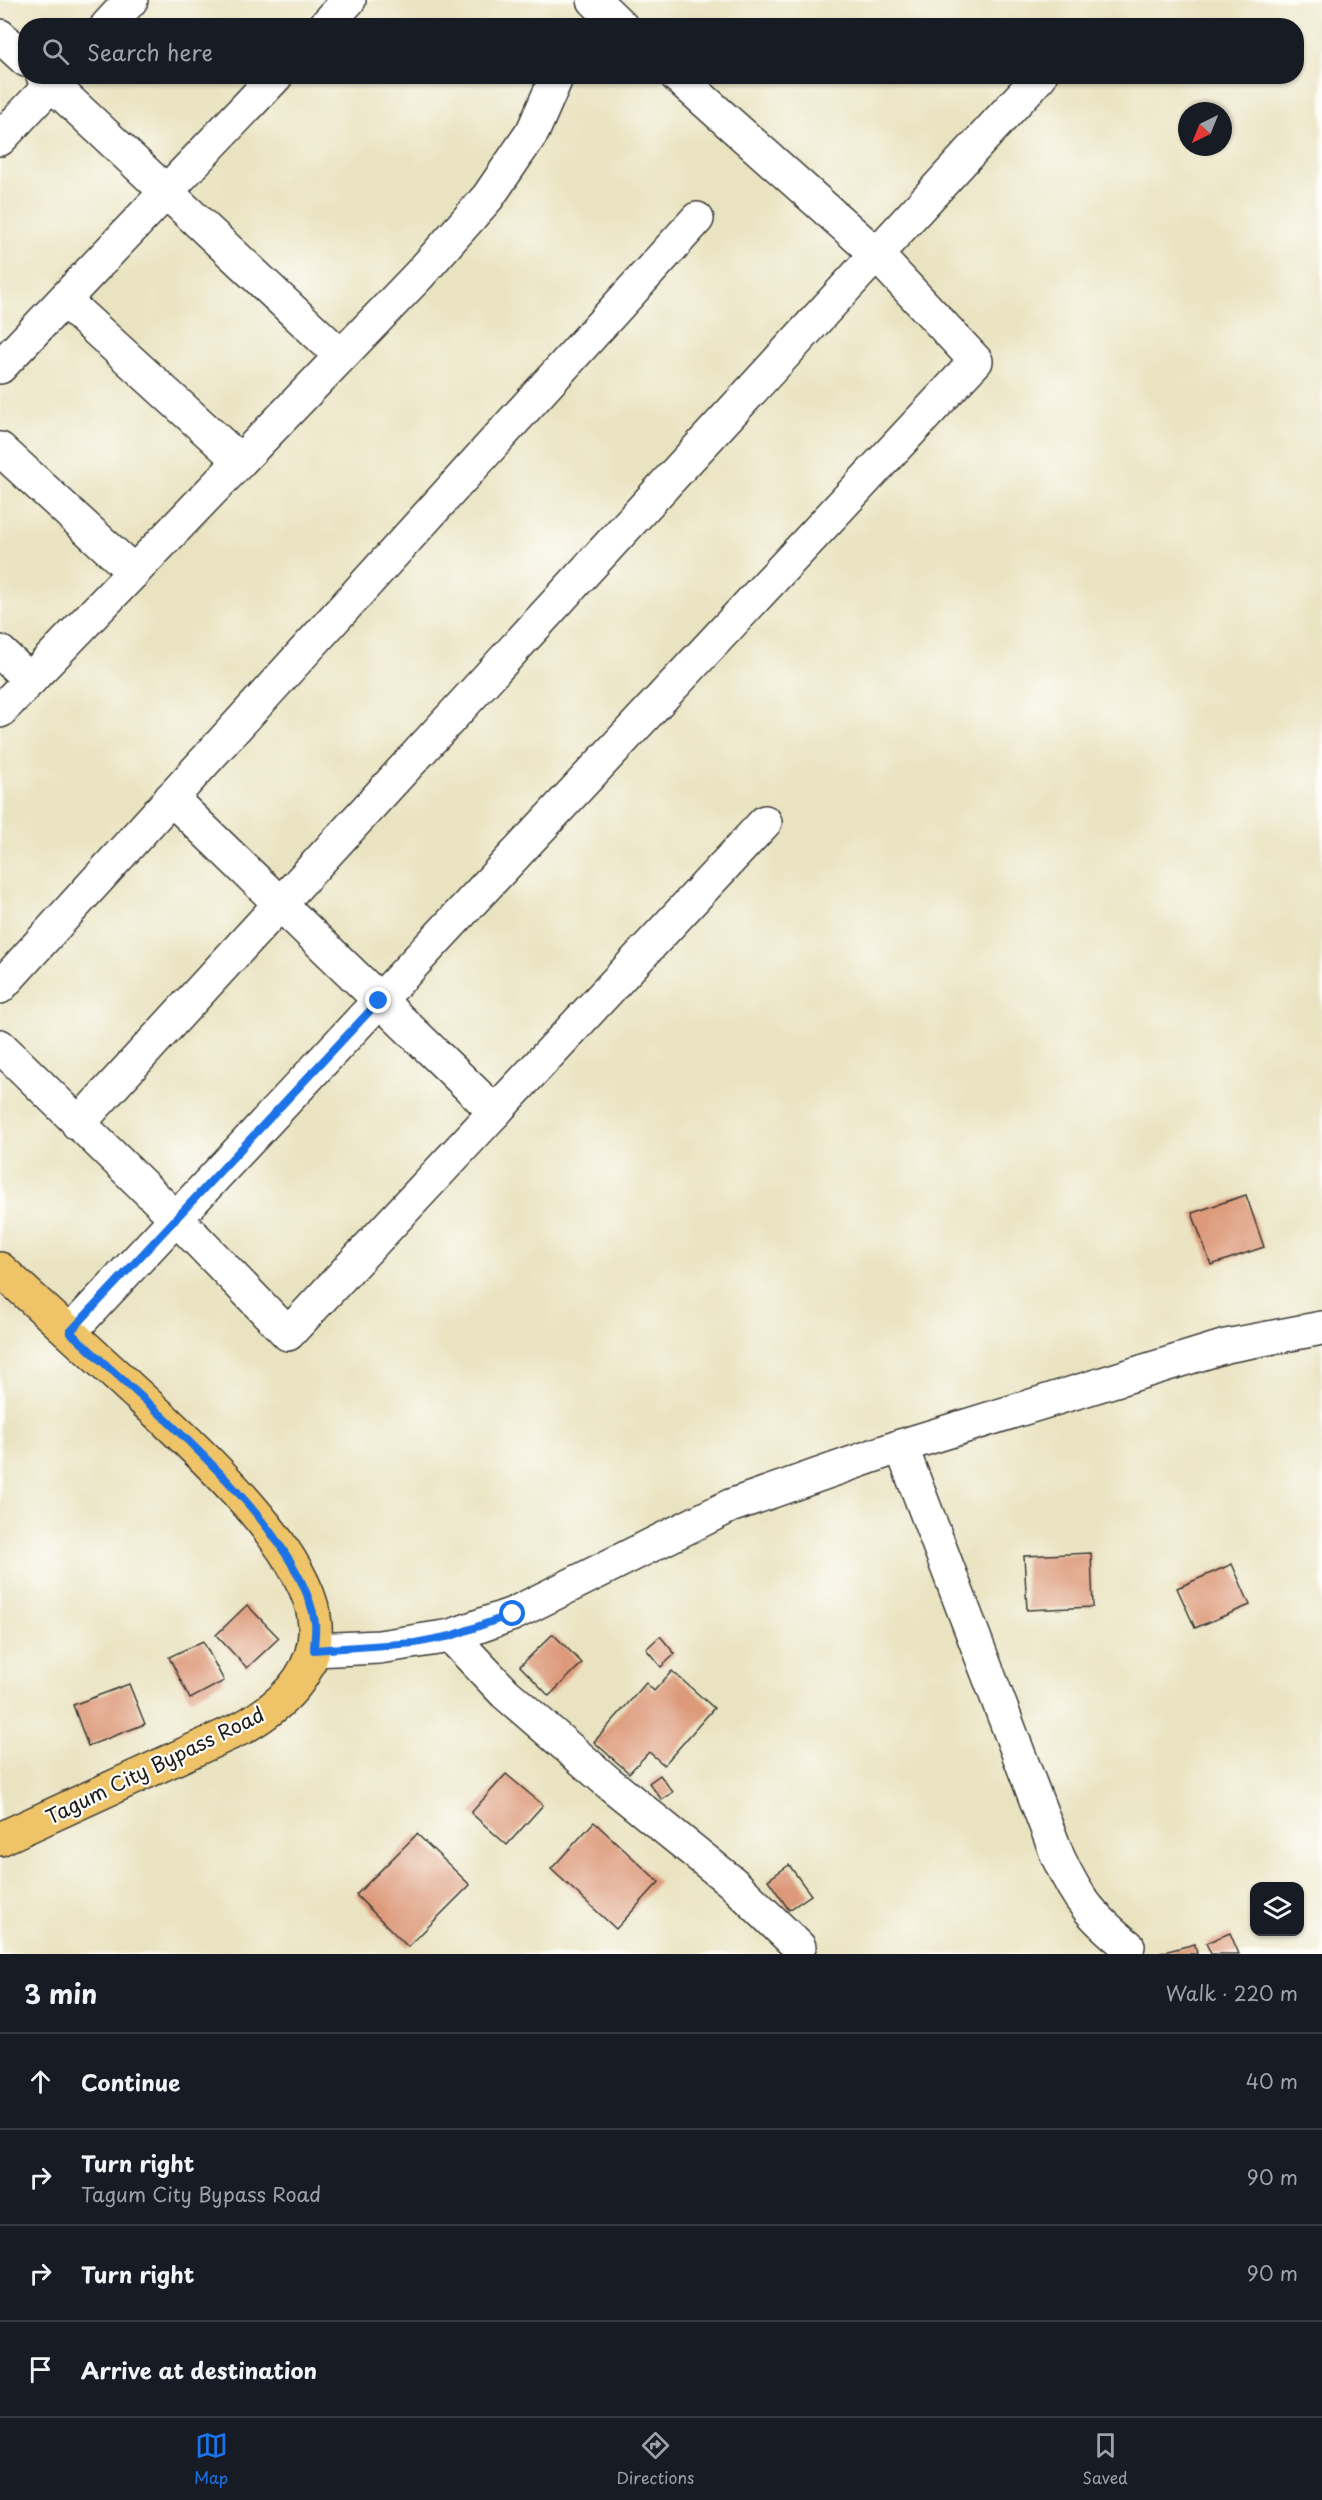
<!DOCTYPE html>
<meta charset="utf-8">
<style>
:root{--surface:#171b24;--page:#242831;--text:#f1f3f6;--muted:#9ea1a6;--line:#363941;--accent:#1a73e8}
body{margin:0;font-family:"Playpen Sans",sans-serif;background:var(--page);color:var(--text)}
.controls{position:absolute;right:18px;bottom:18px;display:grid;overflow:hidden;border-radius:12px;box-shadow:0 2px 4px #0004}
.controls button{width:54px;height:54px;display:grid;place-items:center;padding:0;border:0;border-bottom:2px solid var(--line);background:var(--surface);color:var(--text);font:30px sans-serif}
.compass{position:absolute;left:1178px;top:102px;width:54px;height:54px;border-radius:50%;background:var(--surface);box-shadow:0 2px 4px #0004;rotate:223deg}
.stop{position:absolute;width:18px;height:18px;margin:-14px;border:4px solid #1a73e8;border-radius:50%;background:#fff}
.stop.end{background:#1a73e8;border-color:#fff;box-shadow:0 2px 6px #0008}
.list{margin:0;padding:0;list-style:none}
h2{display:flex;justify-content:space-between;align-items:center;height:78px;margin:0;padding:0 24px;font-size:26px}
h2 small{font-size:20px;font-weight:400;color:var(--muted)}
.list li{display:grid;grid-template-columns:39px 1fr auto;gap:18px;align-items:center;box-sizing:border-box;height:96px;padding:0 24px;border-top:2px solid var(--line)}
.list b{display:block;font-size:22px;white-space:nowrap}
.list p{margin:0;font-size:20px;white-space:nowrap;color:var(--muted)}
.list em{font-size:20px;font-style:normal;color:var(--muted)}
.icon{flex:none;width:33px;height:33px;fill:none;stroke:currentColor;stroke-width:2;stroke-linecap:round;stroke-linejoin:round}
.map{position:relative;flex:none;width:1322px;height:1954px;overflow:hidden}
.search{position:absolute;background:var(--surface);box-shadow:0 2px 4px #0004;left:18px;right:18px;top:18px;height:66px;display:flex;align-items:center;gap:15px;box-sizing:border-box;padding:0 21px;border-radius:24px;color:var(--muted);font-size:22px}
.sheet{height:462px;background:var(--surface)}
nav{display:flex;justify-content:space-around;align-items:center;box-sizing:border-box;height:84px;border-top:2px solid var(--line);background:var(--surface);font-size:16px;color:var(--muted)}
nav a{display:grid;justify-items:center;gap:3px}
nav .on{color:var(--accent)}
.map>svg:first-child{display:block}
</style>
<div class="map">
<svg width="1322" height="1954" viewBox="0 0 1322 1954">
<rect width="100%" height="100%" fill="#fdfcf7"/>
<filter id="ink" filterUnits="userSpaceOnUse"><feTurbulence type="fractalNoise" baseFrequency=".0167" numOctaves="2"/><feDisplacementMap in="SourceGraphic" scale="12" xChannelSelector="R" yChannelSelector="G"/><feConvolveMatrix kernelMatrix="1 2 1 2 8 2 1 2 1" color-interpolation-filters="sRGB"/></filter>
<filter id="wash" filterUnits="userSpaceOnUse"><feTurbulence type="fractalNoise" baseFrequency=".008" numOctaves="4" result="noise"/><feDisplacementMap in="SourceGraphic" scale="24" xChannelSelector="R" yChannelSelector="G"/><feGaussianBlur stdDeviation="1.35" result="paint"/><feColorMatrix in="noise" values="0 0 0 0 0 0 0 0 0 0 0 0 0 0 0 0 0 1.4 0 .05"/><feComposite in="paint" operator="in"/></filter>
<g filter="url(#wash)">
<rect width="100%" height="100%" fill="#eae3c1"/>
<g id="blocks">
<g fill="#dd9a7a">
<polygon points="1246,1195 1264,1247 1211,1265 1192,1213"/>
<polygon points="1091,1553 1093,1607 1027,1610 1024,1556"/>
<polygon points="1232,1564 1250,1605 1195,1628 1177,1588"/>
<polygon points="247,1605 279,1638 247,1668 216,1635"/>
<polygon points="553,1634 582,1663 549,1696 520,1666"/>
<polygon points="660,1636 675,1654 661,1667 646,1649"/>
<polygon points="203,1641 224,1681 190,1699 169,1657"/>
<polygon points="672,1671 714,1708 664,1765 649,1752 629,1773 594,1742 646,1683 654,1691"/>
<polygon points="129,1684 145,1724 88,1746 73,1705"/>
<polygon points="506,1774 543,1805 507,1845 471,1813"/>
<polygon points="660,1775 673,1792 662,1800 649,1783"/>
<polygon points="594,1822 659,1882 616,1929 551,1869"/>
<polygon points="417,1834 470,1885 408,1947 356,1895"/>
<polygon points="789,1865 811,1895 789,1910 768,1880"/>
<polygon points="1230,1933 1239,1954 1211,1954 1206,1943"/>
<polygon points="1195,1944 1197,1954 1160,1954 1160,1953"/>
</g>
</g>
</g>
<g filter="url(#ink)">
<use href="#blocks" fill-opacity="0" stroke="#3b3a35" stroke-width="1.5"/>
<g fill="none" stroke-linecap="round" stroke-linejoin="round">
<g stroke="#3b3a35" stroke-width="36">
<g id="minor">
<polyline points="594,0 621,26"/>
<polyline points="107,26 131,0"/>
<polyline points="325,26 349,0"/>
<polyline points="0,36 26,60"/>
<polyline points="43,76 341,356"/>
<polyline points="0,139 59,76"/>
<polyline points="64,300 240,461"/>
<polyline points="0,367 276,76"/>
<polyline points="0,449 134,572"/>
<polyline points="0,652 30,680"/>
<polyline points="0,711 419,275 488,197 533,131 557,76"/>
<polyline points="171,798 495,1112"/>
<polyline points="0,987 697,219"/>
<polyline points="0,1046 176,1218 288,1334 765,822"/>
<polyline points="78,1124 1040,76"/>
<polyline points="70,1332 976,361 875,253 677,76"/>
<path d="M901,1446L1058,1857C1078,1900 1091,1916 1128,1946"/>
<polyline points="451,1636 505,1693 609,1783 733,1883 799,1947"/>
<polyline points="314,1650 379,1647 451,1636 513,1614 730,1506 901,1446 1226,1346 1322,1328"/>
</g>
</g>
<g stroke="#3b3a35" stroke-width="36">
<path id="major" d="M0,1269C43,1308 85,1347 128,1386C182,1436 311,1549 315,1625C318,1673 282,1705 244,1727L0,1839"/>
</g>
<use href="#minor" stroke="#fff" stroke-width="33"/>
<use href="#major" stroke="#efc469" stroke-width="33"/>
</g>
</g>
<g fill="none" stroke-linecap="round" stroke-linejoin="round" filter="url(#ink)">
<path stroke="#1a73e8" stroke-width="8" d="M379,1001L70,1332C140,1398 301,1527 315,1623C316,1631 314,1642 314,1650L415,1643L451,1636L513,1614"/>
</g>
<g text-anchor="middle" stroke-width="4.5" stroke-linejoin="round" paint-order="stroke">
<g font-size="20" fill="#1c1c1c" stroke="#fdfcf7">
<text transform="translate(155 1766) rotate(-26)" y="7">Tagum City Bypass Road</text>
</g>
</g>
</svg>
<div class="controls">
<button><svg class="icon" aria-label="layers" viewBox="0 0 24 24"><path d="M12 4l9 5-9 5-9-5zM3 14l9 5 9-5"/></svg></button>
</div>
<svg class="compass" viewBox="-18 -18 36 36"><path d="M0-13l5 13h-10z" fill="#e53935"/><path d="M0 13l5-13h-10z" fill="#9ea1a6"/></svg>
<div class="stop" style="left:513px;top:1614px"></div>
<div class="stop end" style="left:379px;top:1001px"></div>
<div class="search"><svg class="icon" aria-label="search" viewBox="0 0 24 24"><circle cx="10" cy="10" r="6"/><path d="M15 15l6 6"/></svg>Search here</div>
</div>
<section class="sheet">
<h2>3 min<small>Walk · 220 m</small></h2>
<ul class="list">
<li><svg class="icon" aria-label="ahead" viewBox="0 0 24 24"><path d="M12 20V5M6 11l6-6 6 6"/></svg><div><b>Continue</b></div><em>40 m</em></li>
<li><svg class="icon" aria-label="right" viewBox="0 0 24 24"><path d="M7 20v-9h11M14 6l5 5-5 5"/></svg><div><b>Turn right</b><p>Tagum City Bypass Road</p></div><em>90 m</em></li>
<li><svg class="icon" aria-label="right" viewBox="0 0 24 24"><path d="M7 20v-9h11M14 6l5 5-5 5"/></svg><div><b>Turn right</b></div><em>90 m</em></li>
<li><svg class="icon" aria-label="arrive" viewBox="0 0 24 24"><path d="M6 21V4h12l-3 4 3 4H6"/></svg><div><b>Arrive at destination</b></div></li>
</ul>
</section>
<nav>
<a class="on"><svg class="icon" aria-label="map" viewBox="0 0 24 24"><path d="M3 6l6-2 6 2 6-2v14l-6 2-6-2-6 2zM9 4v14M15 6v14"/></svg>Map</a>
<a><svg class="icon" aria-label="directions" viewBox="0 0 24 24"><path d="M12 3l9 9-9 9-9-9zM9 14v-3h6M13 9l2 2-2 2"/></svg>Directions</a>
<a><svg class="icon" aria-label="saved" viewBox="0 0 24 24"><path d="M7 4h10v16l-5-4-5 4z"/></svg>Saved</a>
</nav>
